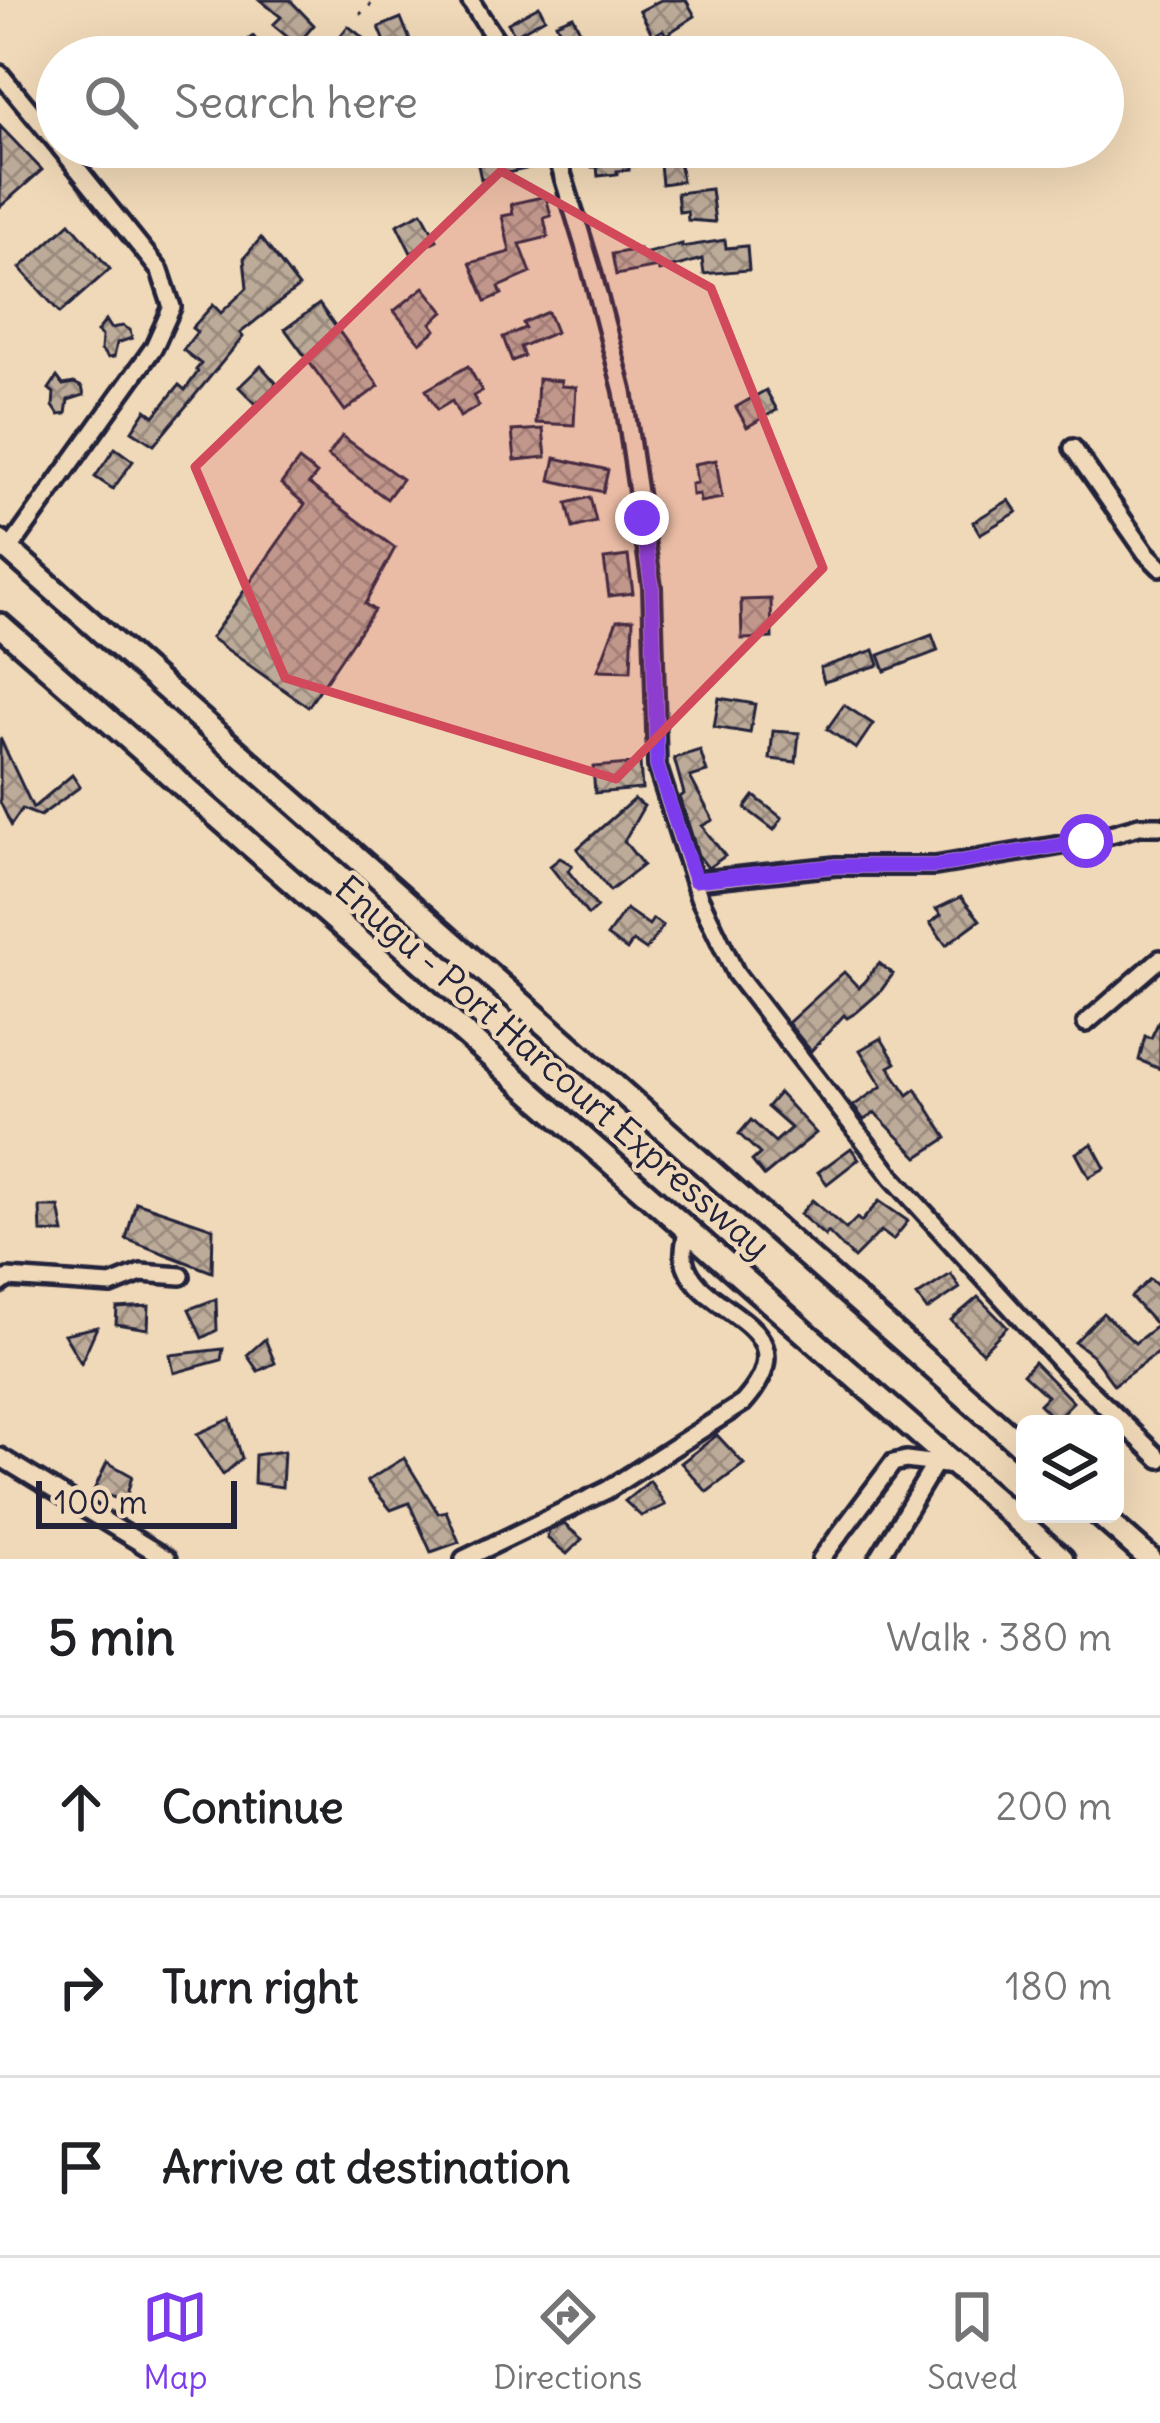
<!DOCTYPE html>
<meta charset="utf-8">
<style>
:root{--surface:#fff;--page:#f6f6f6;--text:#202124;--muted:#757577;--line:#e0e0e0;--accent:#7c3aed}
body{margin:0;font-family:Delius,sans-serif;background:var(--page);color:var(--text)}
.controls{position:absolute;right:36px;bottom:36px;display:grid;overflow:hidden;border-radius:18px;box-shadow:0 12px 48px #0002}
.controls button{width:108px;height:108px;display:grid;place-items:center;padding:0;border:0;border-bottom:3px solid var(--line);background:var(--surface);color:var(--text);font:60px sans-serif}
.scale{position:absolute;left:36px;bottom:30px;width:201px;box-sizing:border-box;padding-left:12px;border:6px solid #22223b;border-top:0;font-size:33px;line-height:42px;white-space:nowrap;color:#22223b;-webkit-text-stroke:9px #f0d9b8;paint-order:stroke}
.stop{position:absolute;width:36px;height:36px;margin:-27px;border:9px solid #7c3aed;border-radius:50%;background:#fff}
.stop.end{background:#7c3aed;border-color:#fff;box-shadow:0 3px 12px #0008}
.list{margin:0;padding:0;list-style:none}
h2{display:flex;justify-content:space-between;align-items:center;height:156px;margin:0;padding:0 48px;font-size:51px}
h2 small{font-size:39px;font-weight:400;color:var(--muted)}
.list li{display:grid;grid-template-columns:78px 1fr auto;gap:36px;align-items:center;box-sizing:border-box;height:180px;padding:0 48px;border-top:3px solid var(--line)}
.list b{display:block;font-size:45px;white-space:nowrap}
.list em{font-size:39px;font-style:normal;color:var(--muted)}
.icon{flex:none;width:66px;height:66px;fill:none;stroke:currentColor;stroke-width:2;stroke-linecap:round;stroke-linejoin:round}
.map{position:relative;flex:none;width:1160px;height:1559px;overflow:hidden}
.search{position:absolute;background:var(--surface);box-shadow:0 12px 48px #0002;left:36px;right:36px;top:36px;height:132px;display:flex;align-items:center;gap:30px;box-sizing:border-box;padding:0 42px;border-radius:66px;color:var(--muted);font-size:45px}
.sheet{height:696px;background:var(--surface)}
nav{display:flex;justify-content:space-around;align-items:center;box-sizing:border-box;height:168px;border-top:3px solid var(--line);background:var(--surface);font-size:33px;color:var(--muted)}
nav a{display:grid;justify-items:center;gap:6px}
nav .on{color:var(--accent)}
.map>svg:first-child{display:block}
</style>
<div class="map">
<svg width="1160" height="1559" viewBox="0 0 1160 1559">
<defs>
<pattern id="building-cross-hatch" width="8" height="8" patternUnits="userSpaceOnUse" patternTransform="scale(3)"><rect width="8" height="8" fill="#bdab99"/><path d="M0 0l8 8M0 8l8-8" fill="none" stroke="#998b7e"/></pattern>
</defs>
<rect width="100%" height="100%" fill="#f0d9b8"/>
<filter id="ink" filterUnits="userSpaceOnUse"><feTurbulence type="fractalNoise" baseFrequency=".00833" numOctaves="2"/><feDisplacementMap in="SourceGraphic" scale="24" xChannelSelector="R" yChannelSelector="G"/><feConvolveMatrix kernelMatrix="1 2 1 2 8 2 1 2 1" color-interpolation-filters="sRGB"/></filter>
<g filter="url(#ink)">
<g fill="url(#building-cross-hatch)" stroke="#22223b" stroke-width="3">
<polygon points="260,0 290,0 314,25 297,45 273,25 281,17"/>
<polygon points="661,0 686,0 695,16 666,35 663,30 653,36 640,11"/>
<polygon points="539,6 545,18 515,35 508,23"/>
<polygon points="573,16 586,44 611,39 614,57 547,57 547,52 568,48 556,23"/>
<polygon points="401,18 410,40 388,49 379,27"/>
<polygon points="348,26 369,42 358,57 350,57 334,44"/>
<polygon points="253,36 261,46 265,41 277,57 242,57 236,49"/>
<polygon points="0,126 42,170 0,207"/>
<polygon points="474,147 530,147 534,167 481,179"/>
<polygon points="590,147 677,147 682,181 662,184 660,164 629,166 629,170 617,171 617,174 598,176 597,167 592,167"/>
<polygon points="711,189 715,222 688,220 687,211 679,212 677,193"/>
<polygon points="546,196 551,216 544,218 548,237 520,244 531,273 499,287 502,294 486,301 470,263 510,252 502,216 513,214 511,204"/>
<polygon points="422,212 437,240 411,253 397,225"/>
<polygon points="70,223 110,269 60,313 20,268"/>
<polygon points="261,238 299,287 240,333 243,337 154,445 132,431 146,410 154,416 179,385 185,390 198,372 196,370 201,364 183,350 197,332 192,328 213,305 221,313 247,288 244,258"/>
<polygon points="725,240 726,248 747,246 749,270 704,274 702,259 659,271 658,267 616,275 612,254 639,249 640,255 682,244 682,247"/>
<polygon points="424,287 444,312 431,323 436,330 420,343 394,311"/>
<polygon points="319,304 379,386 345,411 285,329"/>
<polygon points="548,312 556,332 520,347 524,356 512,361 503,337 525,328 523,323"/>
<polygon points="106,320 111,328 123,326 130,330 132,338 117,343 114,357 108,358 101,350 102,336 97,332"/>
<polygon points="261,366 277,384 256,404 239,387"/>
<polygon points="468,366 482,391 473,396 479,406 460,417 452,401 437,410 426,390"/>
<polygon points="57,377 63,385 74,383 82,387 84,395 68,400 66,414 59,415 53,406 54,393 49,389"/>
<polygon points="538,379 561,381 561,386 576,387 574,425 536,423"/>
<polygon points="766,390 777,410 747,427 736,407"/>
<polygon points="543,429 546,457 515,460 512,431"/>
<polygon points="342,436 402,479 387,499 328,456"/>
<polygon points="115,448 133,461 113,489 95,477"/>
<polygon points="555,458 608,470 603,492 550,480"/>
<polygon points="299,460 317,474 309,484 395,548 365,604 374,610 308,707 211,638 305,504 281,484"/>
<polygon points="716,460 722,498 700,502 699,494 692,495 691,484 697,483 694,464"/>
<polygon points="590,497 596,522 573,528 567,503"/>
<polygon points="1009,500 1017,512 980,534 973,522"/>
<polygon points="628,556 633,593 609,596 604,559"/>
<polygon points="771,599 772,638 742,639 741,600"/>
<polygon points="633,619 631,671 598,670 617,620"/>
<polygon points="932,635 938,651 885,671 879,655"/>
<polygon points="874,650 879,665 824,682 820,668"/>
<polygon points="719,698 755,704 750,733 714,727"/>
<polygon points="844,705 873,724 856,749 827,729"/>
<polygon points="773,731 799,733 796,762 770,759"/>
<polygon points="0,738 33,808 72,775 80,787 40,816 22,809 11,825 0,802"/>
<polygon points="700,750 707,772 690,777 713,820 702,826 725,856 708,868 698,855 680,797 684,794 674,758"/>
<polygon points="640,763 642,789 595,793 593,767"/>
<polygon points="754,796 782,818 774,830 745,808"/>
<polygon points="634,799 644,806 624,841 643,865 610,891 577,849"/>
<polygon points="560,858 572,865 568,871 597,907 588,915 550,866"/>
<polygon points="961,897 980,920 946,945 930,923 941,915 936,909"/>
<polygon points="626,909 649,925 653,919 663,926 646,950 633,941 627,950 607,936"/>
<polygon points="879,963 893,974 880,992 857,1012 847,1018 844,1015 811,1051 788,1023 844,972 859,988"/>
<polygon points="1160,1019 1160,1069 1139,1060 1145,1036 1151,1038"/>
<polygon points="881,1038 896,1063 889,1067 908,1095 916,1089 947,1138 918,1157 875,1113 864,1120 853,1106 882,1086 860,1050"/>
<polygon points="779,1093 816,1133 764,1176 752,1161 760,1154 739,1134 751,1120 775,1142 791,1128 767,1107"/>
<polygon points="1092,1144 1105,1168 1089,1177 1076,1153"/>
<polygon points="851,1148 859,1159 827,1184 818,1172"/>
<polygon points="812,1200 846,1229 857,1218 861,1222 879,1201 908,1221 893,1240 881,1231 854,1258 828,1232 825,1236 800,1214"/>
<polygon points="136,1202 213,1228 212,1272 126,1239"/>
<polygon points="40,1207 59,1207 64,1233 41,1232"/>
<polygon points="951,1274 960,1288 927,1310 917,1296"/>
<polygon points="1150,1279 1160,1288 1160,1351 1114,1385 1092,1355 1075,1342 1103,1313 1135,1343 1157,1326 1131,1297"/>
<polygon points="978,1297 1007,1327 982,1352 951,1320"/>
<polygon points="216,1299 217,1330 202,1338 189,1309"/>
<polygon points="149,1306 148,1329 116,1324 117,1308"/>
<polygon points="97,1327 81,1363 64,1334"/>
<polygon points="265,1339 275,1363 258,1371 247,1355"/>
<polygon points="223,1349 221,1360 174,1373 170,1355"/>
<polygon points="1034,1362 1073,1402 1055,1420 1039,1404 1047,1396 1023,1374"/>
<polygon points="230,1419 242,1458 223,1475 197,1434"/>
<polygon points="717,1435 744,1464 707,1492 681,1463"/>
<polygon points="284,1451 282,1487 254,1483 255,1455"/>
<polygon points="404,1458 438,1513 446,1511 459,1542 431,1552 409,1503 391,1510 367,1481"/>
<polygon points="107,1462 132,1476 125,1502 94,1490"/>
<polygon points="650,1481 665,1505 641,1516 625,1501"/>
<polygon points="564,1524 582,1539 567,1554 547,1538 549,1531"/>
</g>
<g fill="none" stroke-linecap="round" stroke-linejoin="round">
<g stroke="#22223b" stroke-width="24">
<g id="minor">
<polyline points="470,0 507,57"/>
<polyline points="0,74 57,143"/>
<polyline points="554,147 591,268 623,391 652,587 657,766 699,897 736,974 893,1178 1067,1369 1160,1459"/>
<polyline points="1073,448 1146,553 1160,567"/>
<polyline points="9,550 154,347 172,307 160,271 60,147"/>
<polyline points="695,881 836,866 935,866 1086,841 1139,826 1160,826"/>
<polyline points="1086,1023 1160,959"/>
<polyline points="0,1284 8,1278 111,1285 141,1273 181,1276"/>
<polyline points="0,1457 167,1559"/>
<path d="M464,1559L607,1490L743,1403C816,1321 693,1316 684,1258C683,1249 686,1238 687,1229"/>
<polyline points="821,1559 893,1463 906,1460 954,1466"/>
<polyline points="878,1559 935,1464"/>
</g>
</g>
<g stroke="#22223b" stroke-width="30">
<g id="highway">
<polyline points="0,542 1025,1449"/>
<polyline points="0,625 1062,1559"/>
<polyline points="1099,1514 1150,1559"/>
</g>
</g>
<polyline stroke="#22223b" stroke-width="3" stroke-dasharray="3 9" stroke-linecap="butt" points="360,14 376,0"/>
<use href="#minor" stroke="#f0d9b8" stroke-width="15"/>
<use href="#highway" stroke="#f0d9b8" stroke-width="21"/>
</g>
</g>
<g fill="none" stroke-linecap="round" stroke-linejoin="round" filter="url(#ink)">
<polyline stroke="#7c3aed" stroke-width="15" points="642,518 652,587 657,766 695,880 836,866 935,866 1086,841"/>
</g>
<path fill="#d1495b" fill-opacity="0.2" stroke="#d1495b" stroke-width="9" stroke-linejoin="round" d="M501,171L711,288L823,568L616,779L285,678L195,467Z"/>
<g text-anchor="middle" stroke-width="9" stroke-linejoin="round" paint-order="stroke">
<g font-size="36" fill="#22223b" stroke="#f0d9b8">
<text transform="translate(553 1067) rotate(41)" y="13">Enugu - Port Harcourt Expressway</text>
</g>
</g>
</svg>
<div class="controls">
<button><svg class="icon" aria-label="layers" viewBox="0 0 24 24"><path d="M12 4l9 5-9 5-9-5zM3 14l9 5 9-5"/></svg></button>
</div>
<div class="scale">100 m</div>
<div class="stop" style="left:1086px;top:841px"></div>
<div class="stop end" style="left:642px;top:518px"></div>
<div class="search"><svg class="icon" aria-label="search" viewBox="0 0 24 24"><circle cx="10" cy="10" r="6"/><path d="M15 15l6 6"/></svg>Search here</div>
</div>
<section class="sheet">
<h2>5 min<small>Walk · 380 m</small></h2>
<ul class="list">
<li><svg class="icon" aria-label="ahead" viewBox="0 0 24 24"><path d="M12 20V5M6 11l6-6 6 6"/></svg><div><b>Continue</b></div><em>200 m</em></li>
<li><svg class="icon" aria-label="right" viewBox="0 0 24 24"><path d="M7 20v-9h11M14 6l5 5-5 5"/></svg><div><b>Turn right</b></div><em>180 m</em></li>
<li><svg class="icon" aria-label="arrive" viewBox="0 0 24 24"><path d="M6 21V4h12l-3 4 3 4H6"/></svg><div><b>Arrive at destination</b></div></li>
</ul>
</section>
<nav>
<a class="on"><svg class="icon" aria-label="map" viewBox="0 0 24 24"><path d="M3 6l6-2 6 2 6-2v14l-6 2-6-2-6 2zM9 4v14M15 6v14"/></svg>Map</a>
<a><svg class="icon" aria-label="directions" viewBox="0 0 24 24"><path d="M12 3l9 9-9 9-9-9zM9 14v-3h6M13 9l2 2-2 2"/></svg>Directions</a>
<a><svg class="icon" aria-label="saved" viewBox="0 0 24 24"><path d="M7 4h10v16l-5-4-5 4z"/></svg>Saved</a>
</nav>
